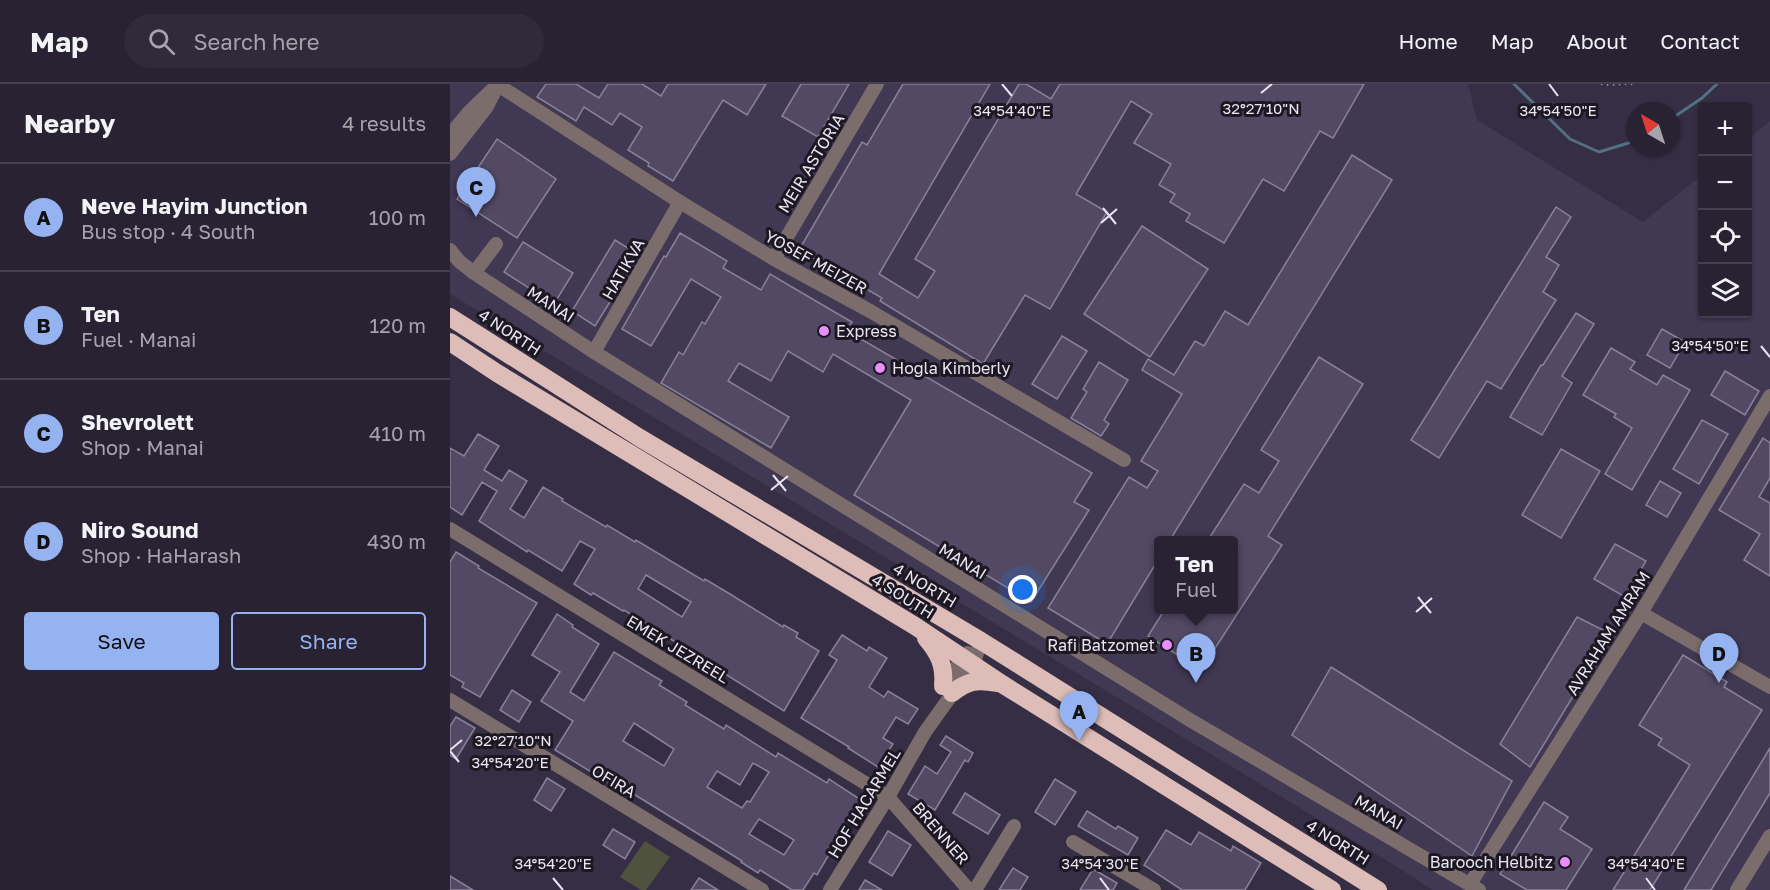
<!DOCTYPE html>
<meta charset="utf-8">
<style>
:root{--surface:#282233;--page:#302a3b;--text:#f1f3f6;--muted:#a5a4ac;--line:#443f4e;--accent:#95b2f1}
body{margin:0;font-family:"Golos Text",sans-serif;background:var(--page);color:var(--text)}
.controls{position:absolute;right:18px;top:18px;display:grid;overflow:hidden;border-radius:6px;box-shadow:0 2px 4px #0004}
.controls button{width:54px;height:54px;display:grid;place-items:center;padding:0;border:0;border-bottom:2px solid var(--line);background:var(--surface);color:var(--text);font:30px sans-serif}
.compass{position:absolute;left:1176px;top:18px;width:54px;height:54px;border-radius:50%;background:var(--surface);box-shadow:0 2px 4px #0004;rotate:321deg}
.you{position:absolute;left:573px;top:506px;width:21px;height:21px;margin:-15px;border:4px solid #fff;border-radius:50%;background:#1a73e8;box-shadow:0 0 0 9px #1a73e833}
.badge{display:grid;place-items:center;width:39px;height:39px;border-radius:50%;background:var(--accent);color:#111;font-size:20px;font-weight:700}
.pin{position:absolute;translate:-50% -50px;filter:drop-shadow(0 2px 3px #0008)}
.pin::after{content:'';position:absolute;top:32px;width:21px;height:18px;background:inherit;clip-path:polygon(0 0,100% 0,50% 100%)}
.popup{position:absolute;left:704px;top:452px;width:84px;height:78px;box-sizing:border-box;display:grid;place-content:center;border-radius:6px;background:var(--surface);filter:drop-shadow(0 2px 4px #0005);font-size:20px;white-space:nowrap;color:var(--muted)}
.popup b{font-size:22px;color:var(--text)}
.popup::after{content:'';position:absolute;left:50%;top:100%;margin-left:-12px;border:12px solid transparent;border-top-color:var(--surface)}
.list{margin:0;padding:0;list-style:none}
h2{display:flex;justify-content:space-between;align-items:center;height:78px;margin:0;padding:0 24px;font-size:26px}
h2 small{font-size:20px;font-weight:400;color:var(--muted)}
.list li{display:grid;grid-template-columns:39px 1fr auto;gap:18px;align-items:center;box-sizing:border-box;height:108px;padding:0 24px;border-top:2px solid var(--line)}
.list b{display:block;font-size:22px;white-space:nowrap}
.list p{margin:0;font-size:20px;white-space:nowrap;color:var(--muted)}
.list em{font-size:20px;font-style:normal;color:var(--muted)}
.actions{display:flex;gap:12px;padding:18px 24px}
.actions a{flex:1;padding:14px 0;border:2px solid var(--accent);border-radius:6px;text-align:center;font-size:21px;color:var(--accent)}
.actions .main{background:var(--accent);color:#111}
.icon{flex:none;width:33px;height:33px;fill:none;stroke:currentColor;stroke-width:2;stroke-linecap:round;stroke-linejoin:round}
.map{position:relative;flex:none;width:1320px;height:806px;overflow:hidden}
header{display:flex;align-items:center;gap:36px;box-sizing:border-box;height:84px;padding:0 30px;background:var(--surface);border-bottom:2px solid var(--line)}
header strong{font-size:28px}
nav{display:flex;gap:33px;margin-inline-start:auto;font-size:21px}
.search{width:420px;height:54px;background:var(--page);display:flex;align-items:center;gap:15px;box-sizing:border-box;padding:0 21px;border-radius:33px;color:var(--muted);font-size:22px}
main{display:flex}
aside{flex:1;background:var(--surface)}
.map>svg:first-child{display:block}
</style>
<header>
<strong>Map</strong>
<div class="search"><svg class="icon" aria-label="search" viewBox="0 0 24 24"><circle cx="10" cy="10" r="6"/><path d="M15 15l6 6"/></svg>Search here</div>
<nav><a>Home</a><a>Map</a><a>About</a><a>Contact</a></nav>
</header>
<main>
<aside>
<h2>Nearby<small>4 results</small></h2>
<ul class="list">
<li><span class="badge">A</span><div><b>Neve Hayim Junction</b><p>Bus stop · 4 South</p></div><em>100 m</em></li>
<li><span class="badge">B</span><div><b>Ten</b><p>Fuel · Manai</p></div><em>120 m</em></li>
<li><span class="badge">C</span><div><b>Shevrolett</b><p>Shop · Manai</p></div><em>410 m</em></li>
<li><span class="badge">D</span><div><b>Niro Sound</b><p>Shop · HaHarash</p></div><em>430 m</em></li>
</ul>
<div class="actions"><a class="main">Save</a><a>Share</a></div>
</aside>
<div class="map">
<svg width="1320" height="806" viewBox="0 0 1320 806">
<rect width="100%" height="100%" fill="#362e44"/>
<path fill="#413853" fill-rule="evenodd" d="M0,0H1018L1027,36L1193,138L1252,91V230H1298V55L1320,37V806H982L949,784L0,210ZM708,456H783V526H708Z"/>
<polygon fill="#4f523f" points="195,757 220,773 196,806 191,806 170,793"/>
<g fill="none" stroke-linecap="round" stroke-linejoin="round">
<g stroke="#517183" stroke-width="3">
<polyline points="1064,0 1120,55 1149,68 1185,57"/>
<polyline points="1221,35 1252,14 1267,0"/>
</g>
</g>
<g fill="#534964" stroke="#89819a" stroke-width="1.5" fill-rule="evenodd">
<polygon points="96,0 126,0 149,14 158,0 192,0 211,12 218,0 316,0 297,31 273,16 223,97 198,82 199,79 178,66 192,43 170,29 162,41 134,23 126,37 87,13"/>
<polygon points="351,0 399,0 368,53 332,32"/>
<polygon points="453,0 540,0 429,190 468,214 485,187 465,175 569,0 576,0 601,15 610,0 914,0 883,54 870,47 834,107 813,95 774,159 736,137 740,130 720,118 725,110 709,101 721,80 684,59 702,30 681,17 626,110 657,128 600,225 575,211 533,280 430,217 432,214 349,166 412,58 417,61"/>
<polygon points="47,55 106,95 67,154 7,115"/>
<polygon points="902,71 942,96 720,456 708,456 708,476 657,560 598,524 679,393 697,404 708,387 691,377 732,310 692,286 698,275 724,291 745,257 754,262 775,227 798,241"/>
<polygon points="1106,123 1121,133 1096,173 1109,181 1093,208 1106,216 1051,305 1037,297 989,374 961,356"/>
<polygon points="692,142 758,185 700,273 634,230"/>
<polygon points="230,149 277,177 273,184 311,206 320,190 376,223 402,238 397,247 642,389 624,418 639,426 581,518 404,411 461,316 383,270 373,288 338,267 321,297 289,279 278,297 339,333 321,364 211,299 229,268 233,271 252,238 255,240 271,213 241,195 201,262 172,245 214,172 216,173"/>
<polygon points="165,156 189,171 145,242 122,227"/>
<polygon points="73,158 123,189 104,220 54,188"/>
<polygon points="1126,229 1144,240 1112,292 1122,299 1092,351 1060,333 1091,281 1093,281"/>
<polygon points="1212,245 1235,258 1220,284 1197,271"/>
<polygon points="612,252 637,267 607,315 582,300"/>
<polygon points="1161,264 1185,278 1180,285 1207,301 1213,291 1240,306 1182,406 1155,390 1182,344 1164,333 1166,330 1133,311"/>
<polygon points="869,273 913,300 818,452 832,461 751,586 698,552 715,525 783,525 783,456 758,456 794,400 809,409 829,377 811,366"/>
<polygon points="649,278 678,296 654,336 659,340 651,352 621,334 637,308 633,305"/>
<polygon points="1275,287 1309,307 1295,331 1261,311"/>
<polygon points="1252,336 1278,350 1249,400 1223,385"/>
<path d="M28,350L49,362L34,386L52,397L59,386L77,397L60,425L74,434L93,403L113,415L112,417L156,443L157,441L185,458L186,456L254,497L255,495L280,510L333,543L334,541L348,549L346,553L369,567L334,627L261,581L259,585L240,573L243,569L174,526L173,527L143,509L141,511L124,500L145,465L130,457L112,487L78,466L77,468L29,437L47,407L32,398L12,431L0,423V364L14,372ZM196,491L241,518L232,533L188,505Z"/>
<polygon points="1313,354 1320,359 1320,394 1309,413 1320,419 1320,492 1294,476 1310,450 1269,426"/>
<polygon points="1111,365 1150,387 1111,454 1072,431"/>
<polygon points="1210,397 1231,409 1217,433 1196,421"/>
<polygon points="1165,460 1196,477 1175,513 1144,495"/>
<polygon points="6,468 29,482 28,484 87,519 30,613 12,603 14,599 0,591 0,478"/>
<path d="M107,530L123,541L122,543L149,560L120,608L134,617L164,568L212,597L209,601L237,618L235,621L274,645L276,641L326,673L328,669L377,699L379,695L411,716L367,791L364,789L353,806H342L310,786L308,789L291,778L292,777L182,709L181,712L105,666L123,637L91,617L110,588L82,571ZM184,639L224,665L214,682L173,657ZM303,679L319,688L300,718L297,717L292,724L257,703L267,687L290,701ZM309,735L344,756L334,771L299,750Z"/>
<polygon points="1127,533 1161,550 1080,683 1050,660"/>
<polygon points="392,551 417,567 419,563 437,574 419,603 434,613 438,607 468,625 458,640 446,633 433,654 443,660 428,683 398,664 399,663 351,634 387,576 379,571"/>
<polygon points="1233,571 1277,598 1274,603 1312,626 1200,806 1163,806 1240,681 1208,661 1212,655 1189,641"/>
<polygon points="881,583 1062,697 1022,772 842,651"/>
<polygon points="62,606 81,618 69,638 50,626"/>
<polygon points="6,633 25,644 6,675 0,671 0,642"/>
<polygon points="496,652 523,669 518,678 515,676 485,726 458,710 475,682 487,690 501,668 490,661"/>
<polygon points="1320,664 1320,709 1261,806 1234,806"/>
<polygon points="97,694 115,705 101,727 84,716"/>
<polygon points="605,695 626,708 605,741 585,728"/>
<polygon points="515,709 550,731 538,750 503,729"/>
<polygon points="1094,718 1118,733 1110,745 1142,765 1116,806 1077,806 1050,790"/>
<polygon points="637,727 666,745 668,742 688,754 678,771 628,742"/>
<polygon points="163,745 185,758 175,775 153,761"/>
<polygon points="716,746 741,761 749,748 781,767 783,762 811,779 795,806 732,806 694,781"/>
<polygon points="438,747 461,761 442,792 419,778"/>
<polygon points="563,784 578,793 570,806 549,806"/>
<polygon points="643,785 667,799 663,806 630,806"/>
<polygon points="0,792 23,806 0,806"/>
<polygon points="249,794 268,806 241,806"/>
<polygon points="415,796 432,806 409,806"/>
</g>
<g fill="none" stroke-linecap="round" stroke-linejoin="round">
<polyline stroke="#968fa1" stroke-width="2" stroke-dasharray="1.5 4.5" stroke-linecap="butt" points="1151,0 1154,1 1186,0"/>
<g stroke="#7b6d6b" stroke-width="14">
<polyline points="48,1 230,118 324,175 420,227 674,376"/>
<polyline points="0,51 19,28 43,5"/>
<polyline points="0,70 36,24 48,1"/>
<polyline points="0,166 9,177 24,189 144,268 740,636 1029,806"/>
<polyline points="324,175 427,0"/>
<polyline points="24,189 46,160"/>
<polyline points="144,268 230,118"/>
<polyline points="0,445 438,713 519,806"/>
<polyline points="1191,529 1320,603"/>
<polyline points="492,604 500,591 518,569"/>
<polyline points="0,616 312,806"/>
<polyline points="623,758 704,806"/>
<polyline points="1020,800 1191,529 1320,312"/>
<polyline points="380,806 438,713 475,648 523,581 531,557"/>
<polyline points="525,806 564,742"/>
<polyline points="1287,806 1320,752"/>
</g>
<g stroke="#debcb7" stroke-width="18">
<polyline points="0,233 190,354 531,557 928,806"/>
<polyline points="0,258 47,289 465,542 552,600 882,806"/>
<path d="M476,554C489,569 495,582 493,602"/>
<path d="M502,609C518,597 526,595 547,599"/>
</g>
</g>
<path fill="none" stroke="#eae5f3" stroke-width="2" d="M552,0L562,12M1099,0L1108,12M811,9L822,0M653,124L666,140M651,139L667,125M1311,262L1320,273M323,391L336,407M321,406L338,392M968,513L981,529M966,528L982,514M0,666L12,656M0,667L9,678M103,794L113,806M650,794L659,806M1196,794L1205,806"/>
<g fill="#ea8dfd" stroke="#1c1822" stroke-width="2">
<circle cx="374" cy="247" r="6"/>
<circle cx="430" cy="284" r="6"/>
<circle cx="717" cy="561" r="6"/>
<circle cx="1115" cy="778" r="6"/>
</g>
<g text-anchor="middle" stroke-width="6" stroke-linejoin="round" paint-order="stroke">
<g font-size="16" fill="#eae5f3" stroke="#1c1822">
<text transform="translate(361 79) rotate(-59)" y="6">MEIR ASTORIA</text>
<text transform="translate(366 178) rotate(29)" y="6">YOSEF MEIZER</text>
<text transform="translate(173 185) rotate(-60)" y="6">HATIKVA</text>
<text transform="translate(101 220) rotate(33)" y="6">MANAI</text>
<text transform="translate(60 248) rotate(33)" y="6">4 NORTH</text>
<text transform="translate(513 477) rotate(32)" y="6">MANAI</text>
<text transform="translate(475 501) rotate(31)" y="6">4 NORTH</text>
<text transform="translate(453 512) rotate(32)" y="6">4 SOUTH</text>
<text transform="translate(1158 549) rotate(-58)" y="6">AVRAHAM AMRAM</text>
<text transform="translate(228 565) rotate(31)" y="6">EMEK JEZREEL</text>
<text transform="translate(164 697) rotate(31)" y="6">OFIRA</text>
<text transform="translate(414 719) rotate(-59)" y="6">HOF HACARMEL</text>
<text transform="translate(929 728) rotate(30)" y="6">MANAI</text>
<text transform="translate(491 749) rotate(49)" y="6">BRENNER</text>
<text transform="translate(888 758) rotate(32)" y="6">4 NORTH</text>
</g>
<g font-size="16" fill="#eae5f3" stroke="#1c1822" text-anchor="start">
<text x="386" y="253">Express</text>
<text x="442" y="290">Hogla Kimberly</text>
<text x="705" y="567" text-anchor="end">Rafi Batzomet</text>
<text x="1103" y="784" text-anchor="end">Barooch Helbitz</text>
</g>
</g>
<g font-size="15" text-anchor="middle" fill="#eae5f3" stroke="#1c1822" stroke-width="6" stroke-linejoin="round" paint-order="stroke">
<text x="811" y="30">32°27'10"N</text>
<text x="1108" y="32">34°54'50"E</text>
<text x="562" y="32">34°54'40"E</text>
<text x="1260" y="267">34°54'50"E</text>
<text x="63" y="662">32°27'10"N</text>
<text x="60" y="684">34°54'20"E</text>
<text x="103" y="785">34°54'20"E</text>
<text x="650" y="785">34°54'30"E</text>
<text x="1196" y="785">34°54'40"E</text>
</g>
</svg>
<div class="controls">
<button>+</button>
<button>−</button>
<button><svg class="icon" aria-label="locate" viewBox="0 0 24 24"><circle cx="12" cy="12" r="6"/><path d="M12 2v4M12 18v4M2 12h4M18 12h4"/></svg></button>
<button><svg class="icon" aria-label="layers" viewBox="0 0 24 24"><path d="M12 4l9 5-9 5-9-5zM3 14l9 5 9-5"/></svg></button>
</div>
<svg class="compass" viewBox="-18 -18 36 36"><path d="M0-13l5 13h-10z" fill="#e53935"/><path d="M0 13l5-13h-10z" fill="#a5a4ac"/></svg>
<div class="you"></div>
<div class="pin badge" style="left:629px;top:657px">A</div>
<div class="pin badge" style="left:746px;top:599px">B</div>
<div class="popup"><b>Ten</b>Fuel</div>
<div class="pin badge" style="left:26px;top:133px">C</div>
<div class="pin badge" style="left:1269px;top:599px">D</div>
</div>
</main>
